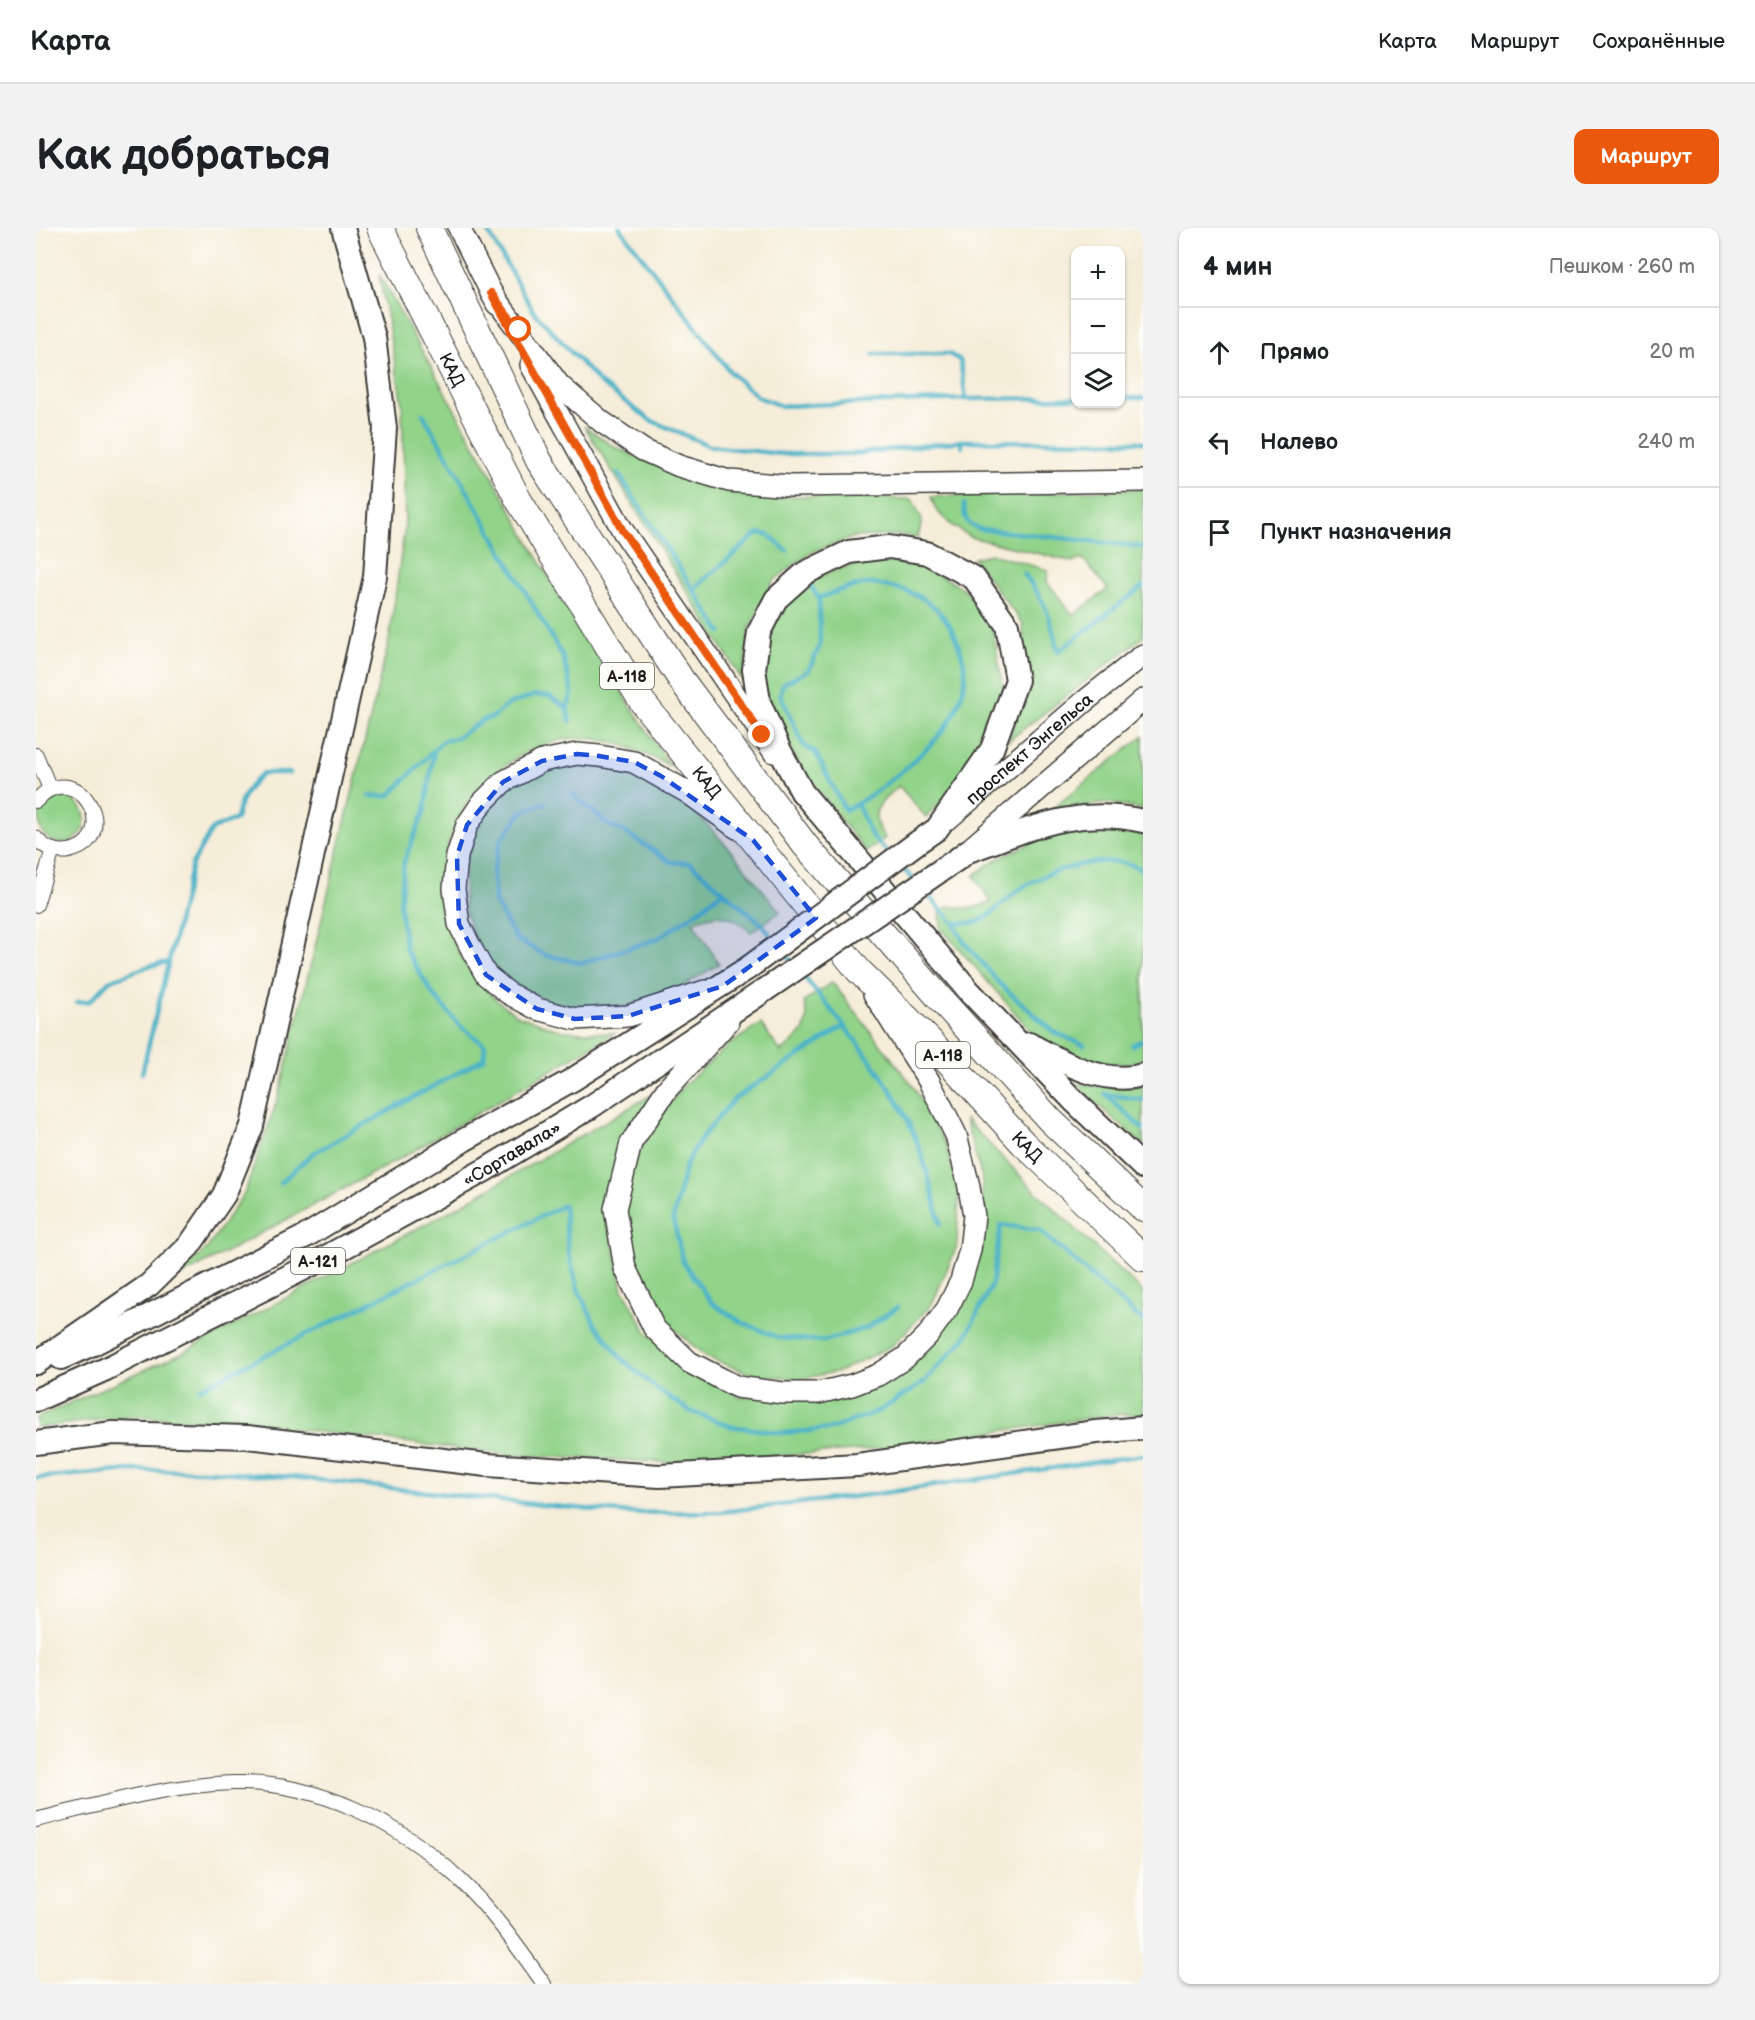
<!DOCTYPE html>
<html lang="ru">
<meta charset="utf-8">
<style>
:root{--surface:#fff;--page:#f2f2f2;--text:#202124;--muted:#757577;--line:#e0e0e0;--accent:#ea580c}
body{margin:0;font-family:"Balsamiq Sans",sans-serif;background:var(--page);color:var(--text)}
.controls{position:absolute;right:18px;top:18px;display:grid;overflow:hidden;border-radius:12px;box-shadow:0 2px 4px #0004}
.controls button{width:54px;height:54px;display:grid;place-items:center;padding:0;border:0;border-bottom:2px solid var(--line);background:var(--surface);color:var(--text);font:30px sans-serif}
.stop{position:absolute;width:18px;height:18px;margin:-14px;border:4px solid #ea580c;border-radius:50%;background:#fff}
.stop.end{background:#ea580c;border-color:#fff;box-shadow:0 2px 6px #0008}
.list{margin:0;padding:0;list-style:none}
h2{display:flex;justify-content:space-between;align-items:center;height:78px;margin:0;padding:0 24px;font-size:26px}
h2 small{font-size:20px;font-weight:400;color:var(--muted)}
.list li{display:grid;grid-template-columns:39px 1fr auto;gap:18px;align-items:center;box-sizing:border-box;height:90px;padding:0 24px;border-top:2px solid var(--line)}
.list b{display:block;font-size:22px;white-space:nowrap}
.list em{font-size:20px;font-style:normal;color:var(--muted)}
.icon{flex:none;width:33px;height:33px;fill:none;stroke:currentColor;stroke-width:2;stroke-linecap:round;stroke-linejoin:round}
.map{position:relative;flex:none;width:1107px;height:1756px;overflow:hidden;border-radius:12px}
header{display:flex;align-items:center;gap:36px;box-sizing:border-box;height:84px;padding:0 30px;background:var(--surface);border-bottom:2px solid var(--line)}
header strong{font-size:28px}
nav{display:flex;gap:33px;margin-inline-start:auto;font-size:21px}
.intro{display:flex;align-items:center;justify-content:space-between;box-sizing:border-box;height:144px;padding:0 36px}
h1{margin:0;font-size:42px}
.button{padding:15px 27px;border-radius:12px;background:var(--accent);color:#fff;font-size:21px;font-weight:700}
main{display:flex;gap:36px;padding:0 36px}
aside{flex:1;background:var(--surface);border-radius:12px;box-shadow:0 2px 4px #0004}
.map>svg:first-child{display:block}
</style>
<header>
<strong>Карта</strong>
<nav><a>Карта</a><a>Маршрут</a><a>Сохранённые</a></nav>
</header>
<div class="intro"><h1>Как добраться</h1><a class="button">Маршрут</a></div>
<main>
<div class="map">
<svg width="1107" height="1756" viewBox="0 0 1107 1756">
<rect width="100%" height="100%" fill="#fdfcf7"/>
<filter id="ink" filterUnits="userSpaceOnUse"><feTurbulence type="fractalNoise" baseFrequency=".0167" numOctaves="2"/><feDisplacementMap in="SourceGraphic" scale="12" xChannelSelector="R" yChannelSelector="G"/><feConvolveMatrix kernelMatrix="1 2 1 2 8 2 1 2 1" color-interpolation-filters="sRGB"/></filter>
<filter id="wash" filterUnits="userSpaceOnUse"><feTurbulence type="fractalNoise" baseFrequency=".008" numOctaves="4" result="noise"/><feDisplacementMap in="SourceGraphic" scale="24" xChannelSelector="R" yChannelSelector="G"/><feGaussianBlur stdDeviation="1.35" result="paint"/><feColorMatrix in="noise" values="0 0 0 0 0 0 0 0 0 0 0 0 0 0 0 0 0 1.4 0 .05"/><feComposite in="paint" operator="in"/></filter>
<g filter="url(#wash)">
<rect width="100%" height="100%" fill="#f6edd9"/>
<g fill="#92d38a" stroke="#577853" stroke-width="1.5">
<path d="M343,46L525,371L634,538C606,524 580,512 548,510C519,509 482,525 461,544C378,614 392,729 481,787C486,790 493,791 498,793C507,796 515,800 524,802C542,805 561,804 579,805L365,930L140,1051L172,1019L209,964L243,867L353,413L369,297L366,175Z"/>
<polygon points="548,198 579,219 646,249 718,267 876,271 886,292 882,310 866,307 818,309 776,324 737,353 713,401 707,453"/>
<polygon points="1107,261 1107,409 972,513 990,462 987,396 937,330 955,326 1012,342 1011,354 1037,387 1072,361 1047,331 1037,334 934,309 914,296 900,282 895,269"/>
<path d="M837,331L888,338L928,361L956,398L967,458L961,499L932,547L890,589L863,558C843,576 830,585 849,610L830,624C795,578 754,534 735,479C733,472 729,465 728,458C724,439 730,417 737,400C756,354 793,342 837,331Z"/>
<polygon points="1107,508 1107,582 1074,575 1016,581"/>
<path d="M527,538C540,539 552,538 565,539C644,546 698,627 744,684L715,704C694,686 683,682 657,694L683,736L639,763L589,779L552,780L517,775L471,754L441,717L428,680L429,633L448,588L476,556L510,542Z"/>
<circle cx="26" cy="592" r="23"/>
<path d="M1063,600L1107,606V831L1091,836L1060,835L1028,824L1001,810L905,700L904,684L913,678C929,682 939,681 955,674L938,648L954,635L1011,607Z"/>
<path d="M796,754L877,858L910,917L923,963L921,1018L896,1076L856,1118L804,1143L765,1151L718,1147L670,1129L636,1099L612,1066L597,1026L589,986L596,940L613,904L646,859L692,817L725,796L745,824C764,809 777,799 768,774Z"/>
<polygon points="1039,856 1097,859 1107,856 1107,917"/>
<polygon points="617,866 570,981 587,1061 612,1106 703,1169 844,1155 887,1128 924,1077 947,1013 946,950 929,891 999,963 1107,1064 1107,1187 1082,1186 832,1222 641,1235 475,1227 217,1196 95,1188 0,1200 0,1190 142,1127 418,981"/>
</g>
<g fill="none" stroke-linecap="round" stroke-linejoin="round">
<g stroke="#48b2c7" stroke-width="4.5">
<polyline points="450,0 498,84 564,155 614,192 674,218 746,226 817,226 925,213 926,219"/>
<polyline points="584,0 695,145 722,169 745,178 930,171 1040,170"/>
<polyline points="837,126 913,126 924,132 930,171"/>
<polyline points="1084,170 1107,170"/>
<polyline points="387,186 527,429 536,465 531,480"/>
<polyline points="925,213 1107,214"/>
<polyline points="582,245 685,404"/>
<path d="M928,276C928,290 930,297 944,301L1107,319"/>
<path d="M988,346C1010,373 1015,391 1022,424L1107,358"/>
<path d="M772,354L783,370C798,364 814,358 831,356C837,355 843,357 849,358C880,362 906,378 919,408C924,421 931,438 929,452C926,471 917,491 905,505C883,531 839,568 809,582L779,524L768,518L744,466L747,456L773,442L784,417L783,370"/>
<polyline points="658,361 722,305 733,307 751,323"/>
<polyline points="536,566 574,598 589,604 635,634 654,635 727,697 739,713"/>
<polyline points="333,568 353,568 407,513 420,510 447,492 457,489 471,477 499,467 513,468 531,480 534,493"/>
<polyline points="509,575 486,584 465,612 457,644 459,674 480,711 509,727 546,735 621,711 664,682 687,663"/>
<polyline points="821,576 836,609 853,626"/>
<polyline points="863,637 878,652"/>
<polyline points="888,663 918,695 928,714 964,756 1018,804 1048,817"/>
<path d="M918,695C926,695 934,695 941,694C953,691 971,670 981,663C1011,642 1073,622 1107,642"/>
<polyline points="746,722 758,736"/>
<path d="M765,745C802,791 844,837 871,891C887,924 896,960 904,996"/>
<polyline points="41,774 54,773 73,753 113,738 132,734"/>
<polyline points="808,798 698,871 666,909 650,936 637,991 647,1034 676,1075 705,1094 743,1110 788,1113 830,1100 862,1079"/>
<polyline points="1096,817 1107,812"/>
<path d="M106,845L156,636L176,601L200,591C205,569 210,561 227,545H254"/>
<polyline points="1107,872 1069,866 1107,901"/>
<polyline points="244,955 276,926 448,830 449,817 424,798 396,765 370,722 364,679 368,633 389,582 398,523"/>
<polyline points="164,1160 528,977 532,1023 542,1061 559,1096 585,1130 622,1162 654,1183 694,1198 746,1205 795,1201 845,1182 888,1154 929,1110 956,1056 965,997 1003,1002 1107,1093"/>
<polyline points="0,1250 96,1242 171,1243 256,1249 506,1277 593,1285 685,1284 840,1266 1107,1227"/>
</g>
</g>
</g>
<g filter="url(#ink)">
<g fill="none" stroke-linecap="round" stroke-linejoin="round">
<g stroke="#3d3b38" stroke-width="16">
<g id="minor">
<polyline points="0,527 14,561"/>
<path d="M0,573C41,525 89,610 33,623C20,625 8,620 0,610"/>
<polyline points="0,677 17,622"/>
<path d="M0,1592C65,1576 130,1557 197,1555C280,1553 363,1594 422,1650C455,1681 482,1719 508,1756"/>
</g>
</g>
<g stroke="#3d3b38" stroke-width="24">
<g id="primary">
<polyline points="423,0 461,76"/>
<polyline points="455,65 523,157 566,194 607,222 643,238 693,253 755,258 1107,253"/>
<polyline points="495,137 587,303 738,524"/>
<path id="s1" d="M913,590L1049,473L1107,427"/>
<polyline points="935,620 1107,472"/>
<polyline points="669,763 592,788 539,791 501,781 472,765 450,747 436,722 423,696 418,661 421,628 431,597 446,575 467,554 506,533 541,526 563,528 598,534 651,564 701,600"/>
<polyline points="692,794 631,861 595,915 579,981 589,1040 618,1100 653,1134 701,1159 747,1165 782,1165 816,1157 842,1147 869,1130 892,1107 911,1081 925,1053 934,1022 938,988 932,954 920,907 893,853 838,766"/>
</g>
</g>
<g stroke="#3d3b38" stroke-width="26">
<g id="trunk">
<polyline points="882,614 901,601 956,521 981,452 971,397 938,350 891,325 853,319 813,324 769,345 740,371 723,404 718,441 723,474 743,521 766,564 934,764 1037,872 1107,939"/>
<path d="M923,630L932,623C995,601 1038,578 1107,593"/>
<path d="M993,816C1026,834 1068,858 1107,847"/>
<polyline points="25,1130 57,1116 270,1008 428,912 536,852 712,740"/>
<polyline points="0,1135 113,1057 153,1018 188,967 216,898 339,349 349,200 338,109 307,0"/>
<path id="s2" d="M0,1172L70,1141L281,1034L449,942L556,878L729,762"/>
<polyline points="0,1215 77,1205 211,1209 451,1237 624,1248 821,1237 1060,1204 1107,1200"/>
</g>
</g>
<g stroke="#3d3b38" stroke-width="28">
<g id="motorway">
<path id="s3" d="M344,0L482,271L607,475L823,743L894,813L987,915L1107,1030"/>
<polyline points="393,0 503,233 646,453 769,617 907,774 1014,892 1107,980"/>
</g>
</g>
<use href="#minor" stroke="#fff" stroke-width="14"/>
<use href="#primary" stroke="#fff" stroke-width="21"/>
<use href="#trunk" stroke="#fff" stroke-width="22"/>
<use href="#motorway" stroke="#fff" stroke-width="26"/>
<g stroke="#3d3b38" stroke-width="26" stroke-linecap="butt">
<g id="trunk-bridge">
<polyline points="712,740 882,614"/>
<polyline points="729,762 923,630"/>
</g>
</g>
<use href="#trunk-bridge" stroke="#fff" stroke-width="22"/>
</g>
</g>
<g fill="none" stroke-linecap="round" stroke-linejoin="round" filter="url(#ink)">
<polyline stroke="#ea580c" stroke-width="8" points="483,102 455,65 587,303 726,507"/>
</g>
<path fill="#1d4ed8" fill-opacity="0.2" stroke="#1d4ed8" stroke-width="4.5" stroke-dasharray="12 8" stroke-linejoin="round" d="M541,526L563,528L598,534L625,548L717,612L780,690L687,758L592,788L539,791L501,781L450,747L423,696L421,628L431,597L467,554L506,533Z"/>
<g text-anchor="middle" stroke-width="5" stroke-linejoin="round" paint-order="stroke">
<g fill="#fdfcf7" stroke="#605f5e" stroke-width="1.5">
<rect x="564" y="435" width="54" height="26" rx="4.5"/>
<rect x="880" y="814" width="54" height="26" rx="4.5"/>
<rect x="255" y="1020" width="54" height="26" rx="4.5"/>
</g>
<g font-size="16" font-weight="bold" fill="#1c1c1c">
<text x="591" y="454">А-118</text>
<text x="907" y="833">А-118</text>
<text x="282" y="1039">А-121</text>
</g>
<g font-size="18" fill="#1c1c1c" stroke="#fdfcf7">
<text dy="6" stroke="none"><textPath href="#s3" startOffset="159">КАД</textPath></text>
<text dy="6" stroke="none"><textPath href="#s1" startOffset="106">проспект Энгельса</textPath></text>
<text dy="6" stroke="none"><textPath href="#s3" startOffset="645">КАД</textPath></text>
<text dy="6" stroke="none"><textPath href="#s3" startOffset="1131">КАД</textPath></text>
<text dy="6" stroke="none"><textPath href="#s2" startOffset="536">«Сортавала»</textPath></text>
</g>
</g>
</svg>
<div class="controls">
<button>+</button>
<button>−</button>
<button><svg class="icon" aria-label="layers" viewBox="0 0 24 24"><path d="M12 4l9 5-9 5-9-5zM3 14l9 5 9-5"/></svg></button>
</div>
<div class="stop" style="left:483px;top:102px"></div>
<div class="stop end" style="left:726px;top:507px"></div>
</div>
<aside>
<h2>4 мин<small>Пешком · 260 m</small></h2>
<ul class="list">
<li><svg class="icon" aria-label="ahead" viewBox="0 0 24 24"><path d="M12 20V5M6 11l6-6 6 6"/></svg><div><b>Прямо</b></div><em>20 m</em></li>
<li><svg class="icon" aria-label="left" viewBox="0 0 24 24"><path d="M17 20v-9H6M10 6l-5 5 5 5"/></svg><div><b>Налево</b></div><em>240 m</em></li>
<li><svg class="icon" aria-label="arrive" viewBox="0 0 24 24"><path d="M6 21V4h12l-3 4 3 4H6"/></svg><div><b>Пункт назначения</b></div></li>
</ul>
</aside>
</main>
